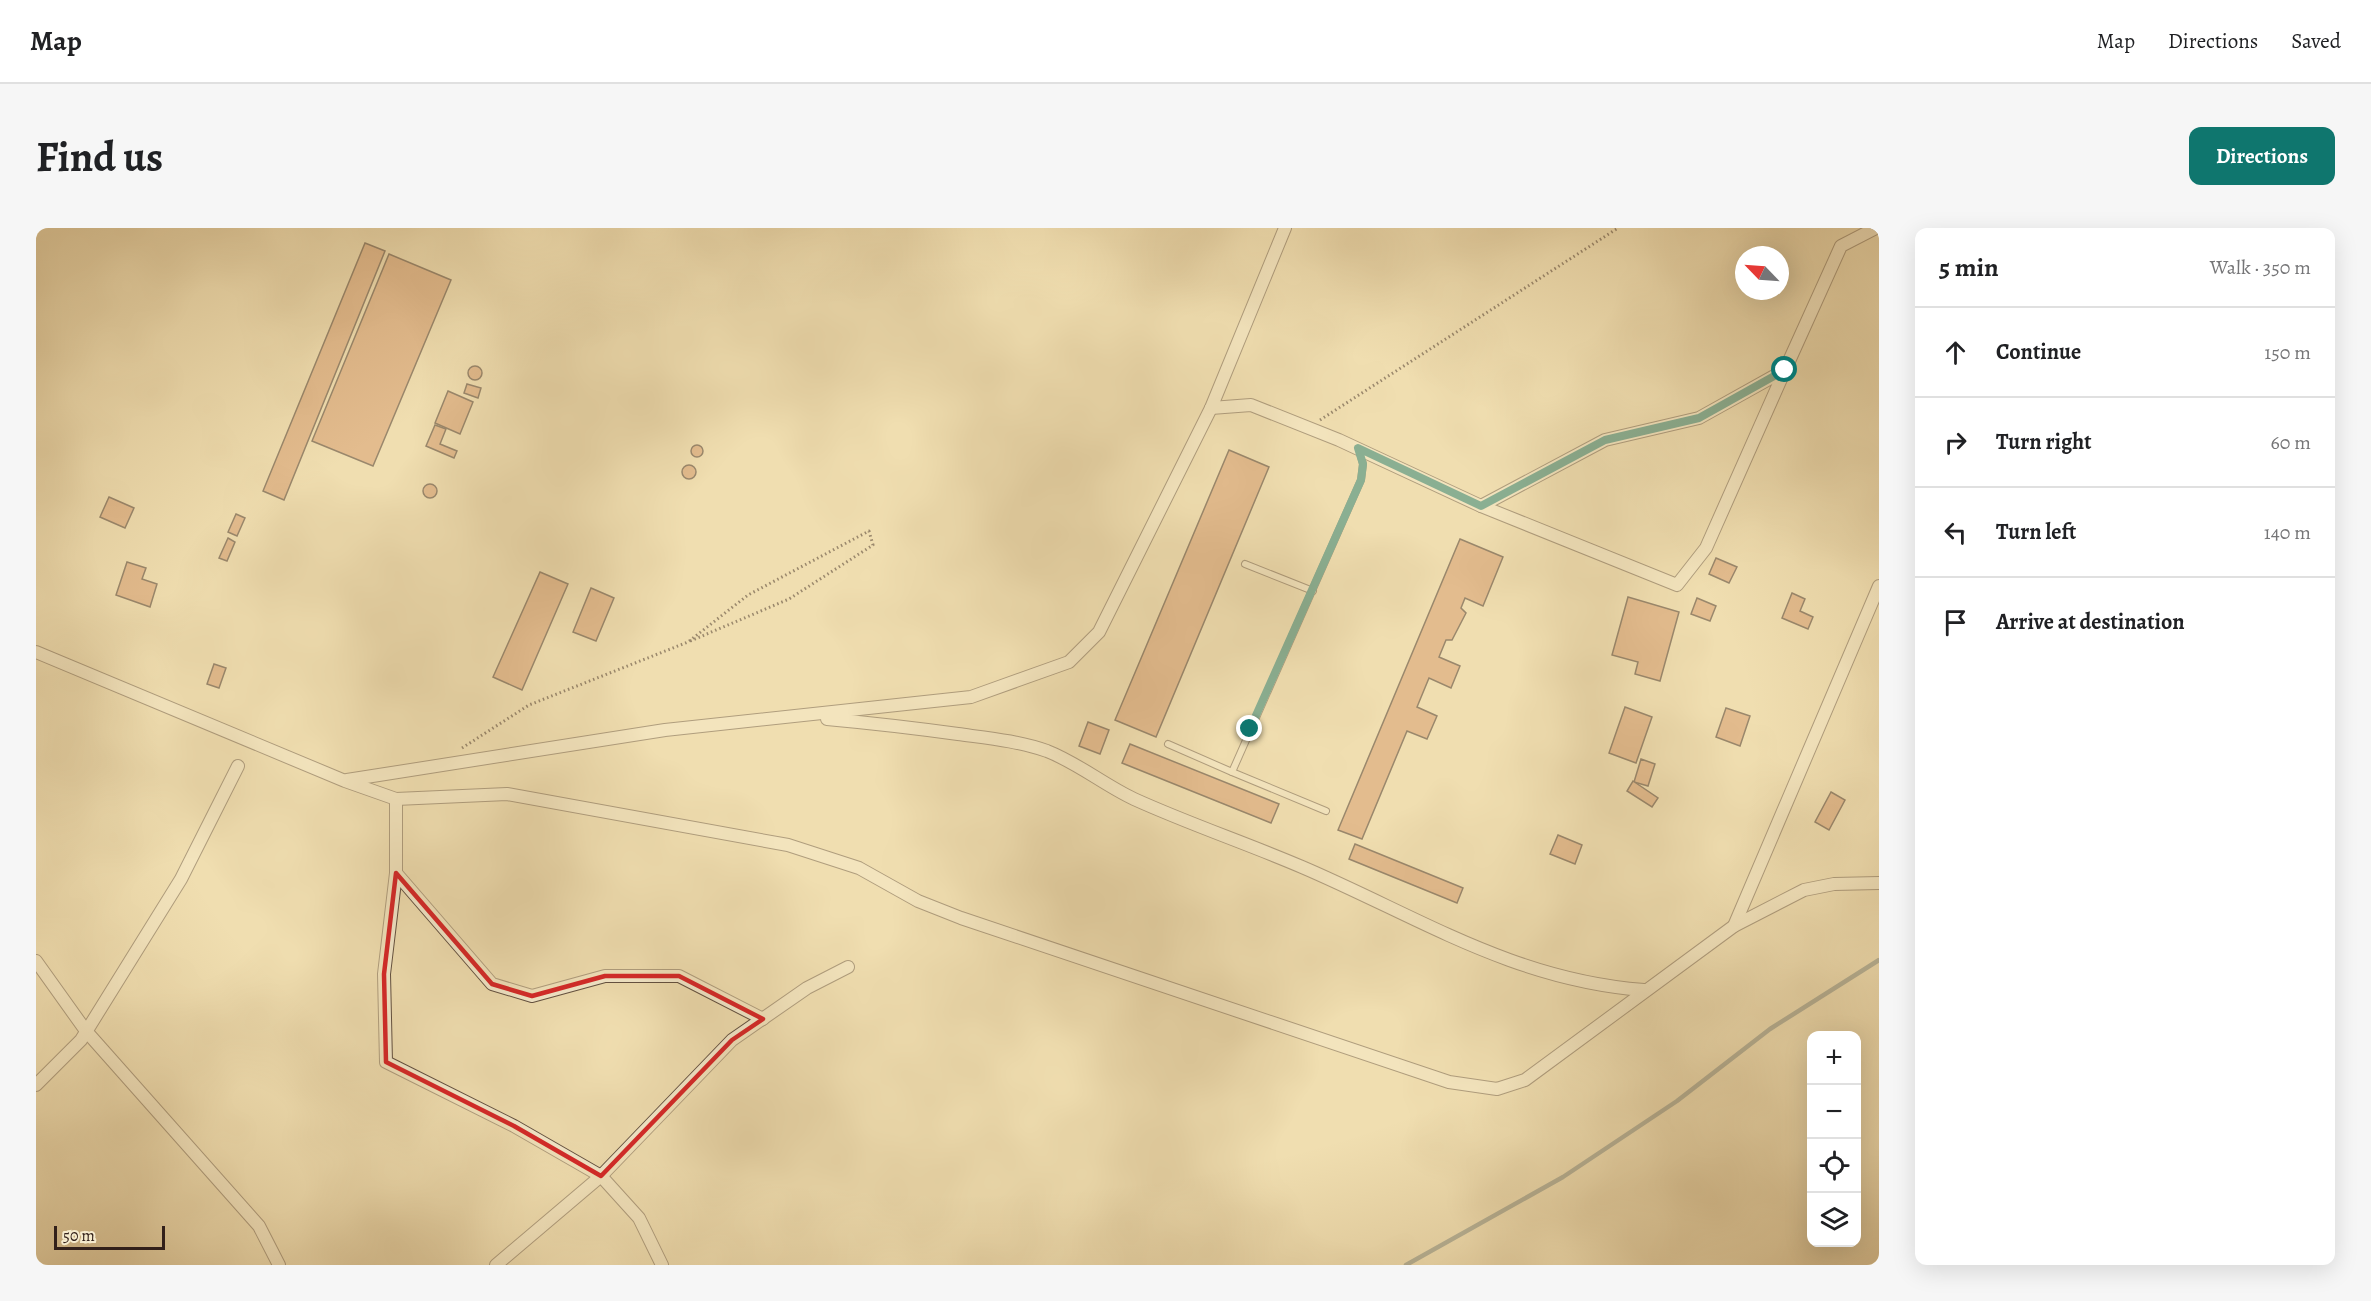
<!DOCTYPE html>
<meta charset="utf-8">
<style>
:root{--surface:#fff;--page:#f6f6f6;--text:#202124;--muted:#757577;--line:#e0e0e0;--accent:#0f766e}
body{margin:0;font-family:Alegreya,serif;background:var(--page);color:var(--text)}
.controls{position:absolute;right:18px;bottom:18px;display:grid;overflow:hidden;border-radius:12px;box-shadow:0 6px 24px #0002}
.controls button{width:54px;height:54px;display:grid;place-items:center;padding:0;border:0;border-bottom:2px solid var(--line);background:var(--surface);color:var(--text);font:30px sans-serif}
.compass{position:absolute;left:1699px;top:18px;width:54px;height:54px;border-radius:50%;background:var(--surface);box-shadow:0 6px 24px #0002;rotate:295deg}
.scale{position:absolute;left:18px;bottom:15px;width:111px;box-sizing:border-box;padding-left:6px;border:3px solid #32201a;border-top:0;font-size:16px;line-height:21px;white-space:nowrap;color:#32201a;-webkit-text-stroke:4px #f5eacc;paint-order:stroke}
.stop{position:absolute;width:18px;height:18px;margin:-14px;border:4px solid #0f766e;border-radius:50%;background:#fff}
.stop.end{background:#0f766e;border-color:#fff;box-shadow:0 2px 6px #0008}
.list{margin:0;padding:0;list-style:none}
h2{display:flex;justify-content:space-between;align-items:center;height:78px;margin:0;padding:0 24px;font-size:26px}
h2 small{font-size:20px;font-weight:400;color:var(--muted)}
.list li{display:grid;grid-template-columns:39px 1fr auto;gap:18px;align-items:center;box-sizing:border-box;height:90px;padding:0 24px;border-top:2px solid var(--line)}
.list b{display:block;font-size:22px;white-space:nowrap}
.list em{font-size:20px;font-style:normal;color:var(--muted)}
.icon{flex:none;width:33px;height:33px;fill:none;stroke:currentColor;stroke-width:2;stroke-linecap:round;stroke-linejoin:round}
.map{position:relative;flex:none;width:1843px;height:1037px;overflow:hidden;border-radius:12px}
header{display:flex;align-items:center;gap:36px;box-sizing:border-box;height:84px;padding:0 30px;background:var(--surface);border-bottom:2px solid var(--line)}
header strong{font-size:28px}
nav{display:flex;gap:33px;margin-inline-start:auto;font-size:21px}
.intro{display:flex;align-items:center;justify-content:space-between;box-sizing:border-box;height:144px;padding:0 36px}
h1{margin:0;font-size:42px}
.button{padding:15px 27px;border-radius:12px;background:var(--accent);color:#fff;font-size:21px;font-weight:700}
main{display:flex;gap:36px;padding:0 36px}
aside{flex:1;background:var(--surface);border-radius:12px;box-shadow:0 6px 24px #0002}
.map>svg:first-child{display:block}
</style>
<header>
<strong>Map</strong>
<nav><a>Map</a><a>Directions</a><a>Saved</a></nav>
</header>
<div class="intro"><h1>Find us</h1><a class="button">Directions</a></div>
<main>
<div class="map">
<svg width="1843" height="1037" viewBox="0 0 1843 1037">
<rect width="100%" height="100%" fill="#f0deb0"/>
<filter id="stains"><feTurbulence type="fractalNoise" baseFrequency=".00333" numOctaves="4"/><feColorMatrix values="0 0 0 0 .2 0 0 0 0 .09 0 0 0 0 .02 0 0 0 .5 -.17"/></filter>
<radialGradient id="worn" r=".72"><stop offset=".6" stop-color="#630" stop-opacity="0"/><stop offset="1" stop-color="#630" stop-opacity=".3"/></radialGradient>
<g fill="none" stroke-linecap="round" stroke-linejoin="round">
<polyline stroke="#717d75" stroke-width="4.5" points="1370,1037 1527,949 1641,873 1734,801 1843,732"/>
</g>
<g fill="#d39365" stroke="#32201a" stroke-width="1.5">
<polygon points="329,15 349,23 248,272 227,263"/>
<polygon points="353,26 415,52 337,238 276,213"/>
<circle cx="439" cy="145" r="7"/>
<polygon points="431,156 445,160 442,170 428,165"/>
<polygon points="412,163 437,174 424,206 399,195"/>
<polygon points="399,197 410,201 404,216 421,223 418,230 390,218"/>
<circle cx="661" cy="223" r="6"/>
<polygon points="1193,222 1233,239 1120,509 1079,492"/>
<circle cx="653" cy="244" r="7"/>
<circle cx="394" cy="263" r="7"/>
<polygon points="73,269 98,280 89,300 64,289"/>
<polygon points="200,286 209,290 201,308 192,304"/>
<polygon points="192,310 199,314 191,333 183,330"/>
<polygon points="1424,311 1467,329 1447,378 1429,370 1425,380 1430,385 1416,412 1410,412 1403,429 1424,438 1415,460 1393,450 1381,479 1401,488 1391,511 1371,503 1326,611 1302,602"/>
<polygon points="1680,330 1701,339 1693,355 1673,346"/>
<polygon points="91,334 110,340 106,351 121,356 114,379 80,367"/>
<polygon points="504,344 532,356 486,462 457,449"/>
<polygon points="555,360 578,370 560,413 537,404"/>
<polygon points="1756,365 1769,371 1764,383 1777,389 1772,401 1746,390"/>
<polygon points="1592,369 1643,384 1624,453 1599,446 1602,434 1576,427"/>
<polygon points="1661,370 1680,378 1674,393 1655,386"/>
<polygon points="178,436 190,440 183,460 171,456"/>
<polygon points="1589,479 1616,489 1600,535 1573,525"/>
<polygon points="1690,480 1714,488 1704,518 1680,509"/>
<polygon points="1052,494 1073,502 1064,526 1043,518"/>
<polygon points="1094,516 1243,576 1235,595 1086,535"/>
<polygon points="1605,531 1619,536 1612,558 1598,554"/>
<polygon points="1597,553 1622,570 1616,579 1591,563"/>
<polygon points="1795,564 1809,572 1793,602 1779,594"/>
<polygon points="1522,607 1546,617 1539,636 1514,626"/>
<polygon points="1319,616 1427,660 1421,675 1313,631"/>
</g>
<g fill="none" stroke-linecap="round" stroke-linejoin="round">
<g stroke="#625040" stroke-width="8">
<g id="lane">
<polyline points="1209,336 1277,363"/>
<polyline points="1132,516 1196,544 1325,252 1327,236 1323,222"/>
<polyline points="1196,544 1290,583"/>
</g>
</g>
<g stroke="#625040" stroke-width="14">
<g id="street">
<polyline points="1175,180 1215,177 1303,212 1445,278 1641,357 1670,320 1749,142"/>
<polyline points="1445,278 1569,212 1663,190 1749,142 1805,18 1840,0"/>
<polyline points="0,424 309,553 360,571 471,566 752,617 823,640 882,673 925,690 1413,854 1461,861 1489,852 1698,698 1768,662 1798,656 1843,655"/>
<path d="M791,491C835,495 878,500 922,506C951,510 983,513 1011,523C1042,535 1068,557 1098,571C1153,596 1210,615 1266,639C1383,689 1477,752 1608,762"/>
<polyline points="311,552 629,502 935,469 1033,434 1063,404 1175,180 1249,0"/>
<polyline points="360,571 360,645 348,746 350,834 478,898 565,948 603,990 626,1037"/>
<polyline points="360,645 456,756 496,768 569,748 643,748 727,791"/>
<polyline points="1698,698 1843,358"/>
<polyline points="0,733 50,803 223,998 243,1037"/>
<polyline points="0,857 45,812 145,651 202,538"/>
<polyline points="460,1037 565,948 696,812 771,760 812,739"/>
</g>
</g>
<g stroke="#32201a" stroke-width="3" stroke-dasharray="1.5 3" stroke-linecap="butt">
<polyline points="1284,192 1582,0"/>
<polyline points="426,520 493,477 652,414 712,367 833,303 837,317 753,371 652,414"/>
</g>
<use href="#lane" stroke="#f5eacc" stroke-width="6"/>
<use href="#street" stroke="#f5eacc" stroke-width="12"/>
</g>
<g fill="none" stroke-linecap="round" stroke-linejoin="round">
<polyline stroke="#0f766e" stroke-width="8" points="1214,501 1325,252 1327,236 1322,220 1445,278 1569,212 1663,190 1749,142"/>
</g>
<path d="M0 0H1843V1037H0ZM360,645L456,756L496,768L569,748H643L727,791L696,812L565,948L478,898L350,834L348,746Z" fill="#f0deb0" fill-opacity=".55" fill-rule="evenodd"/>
<path fill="none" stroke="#d62828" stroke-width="4.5" stroke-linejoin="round" d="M360,645L456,756L496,768L569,748H643L727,791L696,812L565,948L478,898L350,834L348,746Z"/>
<rect width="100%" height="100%" filter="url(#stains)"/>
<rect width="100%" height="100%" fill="url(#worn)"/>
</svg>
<div class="controls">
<button>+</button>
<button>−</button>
<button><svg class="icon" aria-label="locate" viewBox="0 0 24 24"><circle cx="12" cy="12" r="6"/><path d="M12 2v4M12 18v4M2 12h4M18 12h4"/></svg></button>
<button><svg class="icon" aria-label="layers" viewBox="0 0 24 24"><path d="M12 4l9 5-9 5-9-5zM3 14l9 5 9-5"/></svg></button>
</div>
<svg class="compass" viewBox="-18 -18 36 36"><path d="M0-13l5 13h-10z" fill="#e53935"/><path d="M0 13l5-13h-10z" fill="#757577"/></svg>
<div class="scale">50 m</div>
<div class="stop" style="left:1749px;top:142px"></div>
<div class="stop end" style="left:1214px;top:501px"></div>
</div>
<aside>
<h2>5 min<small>Walk · 350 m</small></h2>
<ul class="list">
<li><svg class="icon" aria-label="ahead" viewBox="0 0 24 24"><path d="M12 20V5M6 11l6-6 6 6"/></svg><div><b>Continue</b></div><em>150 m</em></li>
<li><svg class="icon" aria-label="right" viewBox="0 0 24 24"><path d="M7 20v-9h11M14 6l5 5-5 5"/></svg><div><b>Turn right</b></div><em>60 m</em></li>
<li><svg class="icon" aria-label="left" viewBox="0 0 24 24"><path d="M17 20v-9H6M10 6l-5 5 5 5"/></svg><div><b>Turn left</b></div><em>140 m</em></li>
<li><svg class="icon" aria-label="arrive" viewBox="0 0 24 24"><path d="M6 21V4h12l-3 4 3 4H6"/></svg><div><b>Arrive at destination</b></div></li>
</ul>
</aside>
</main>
